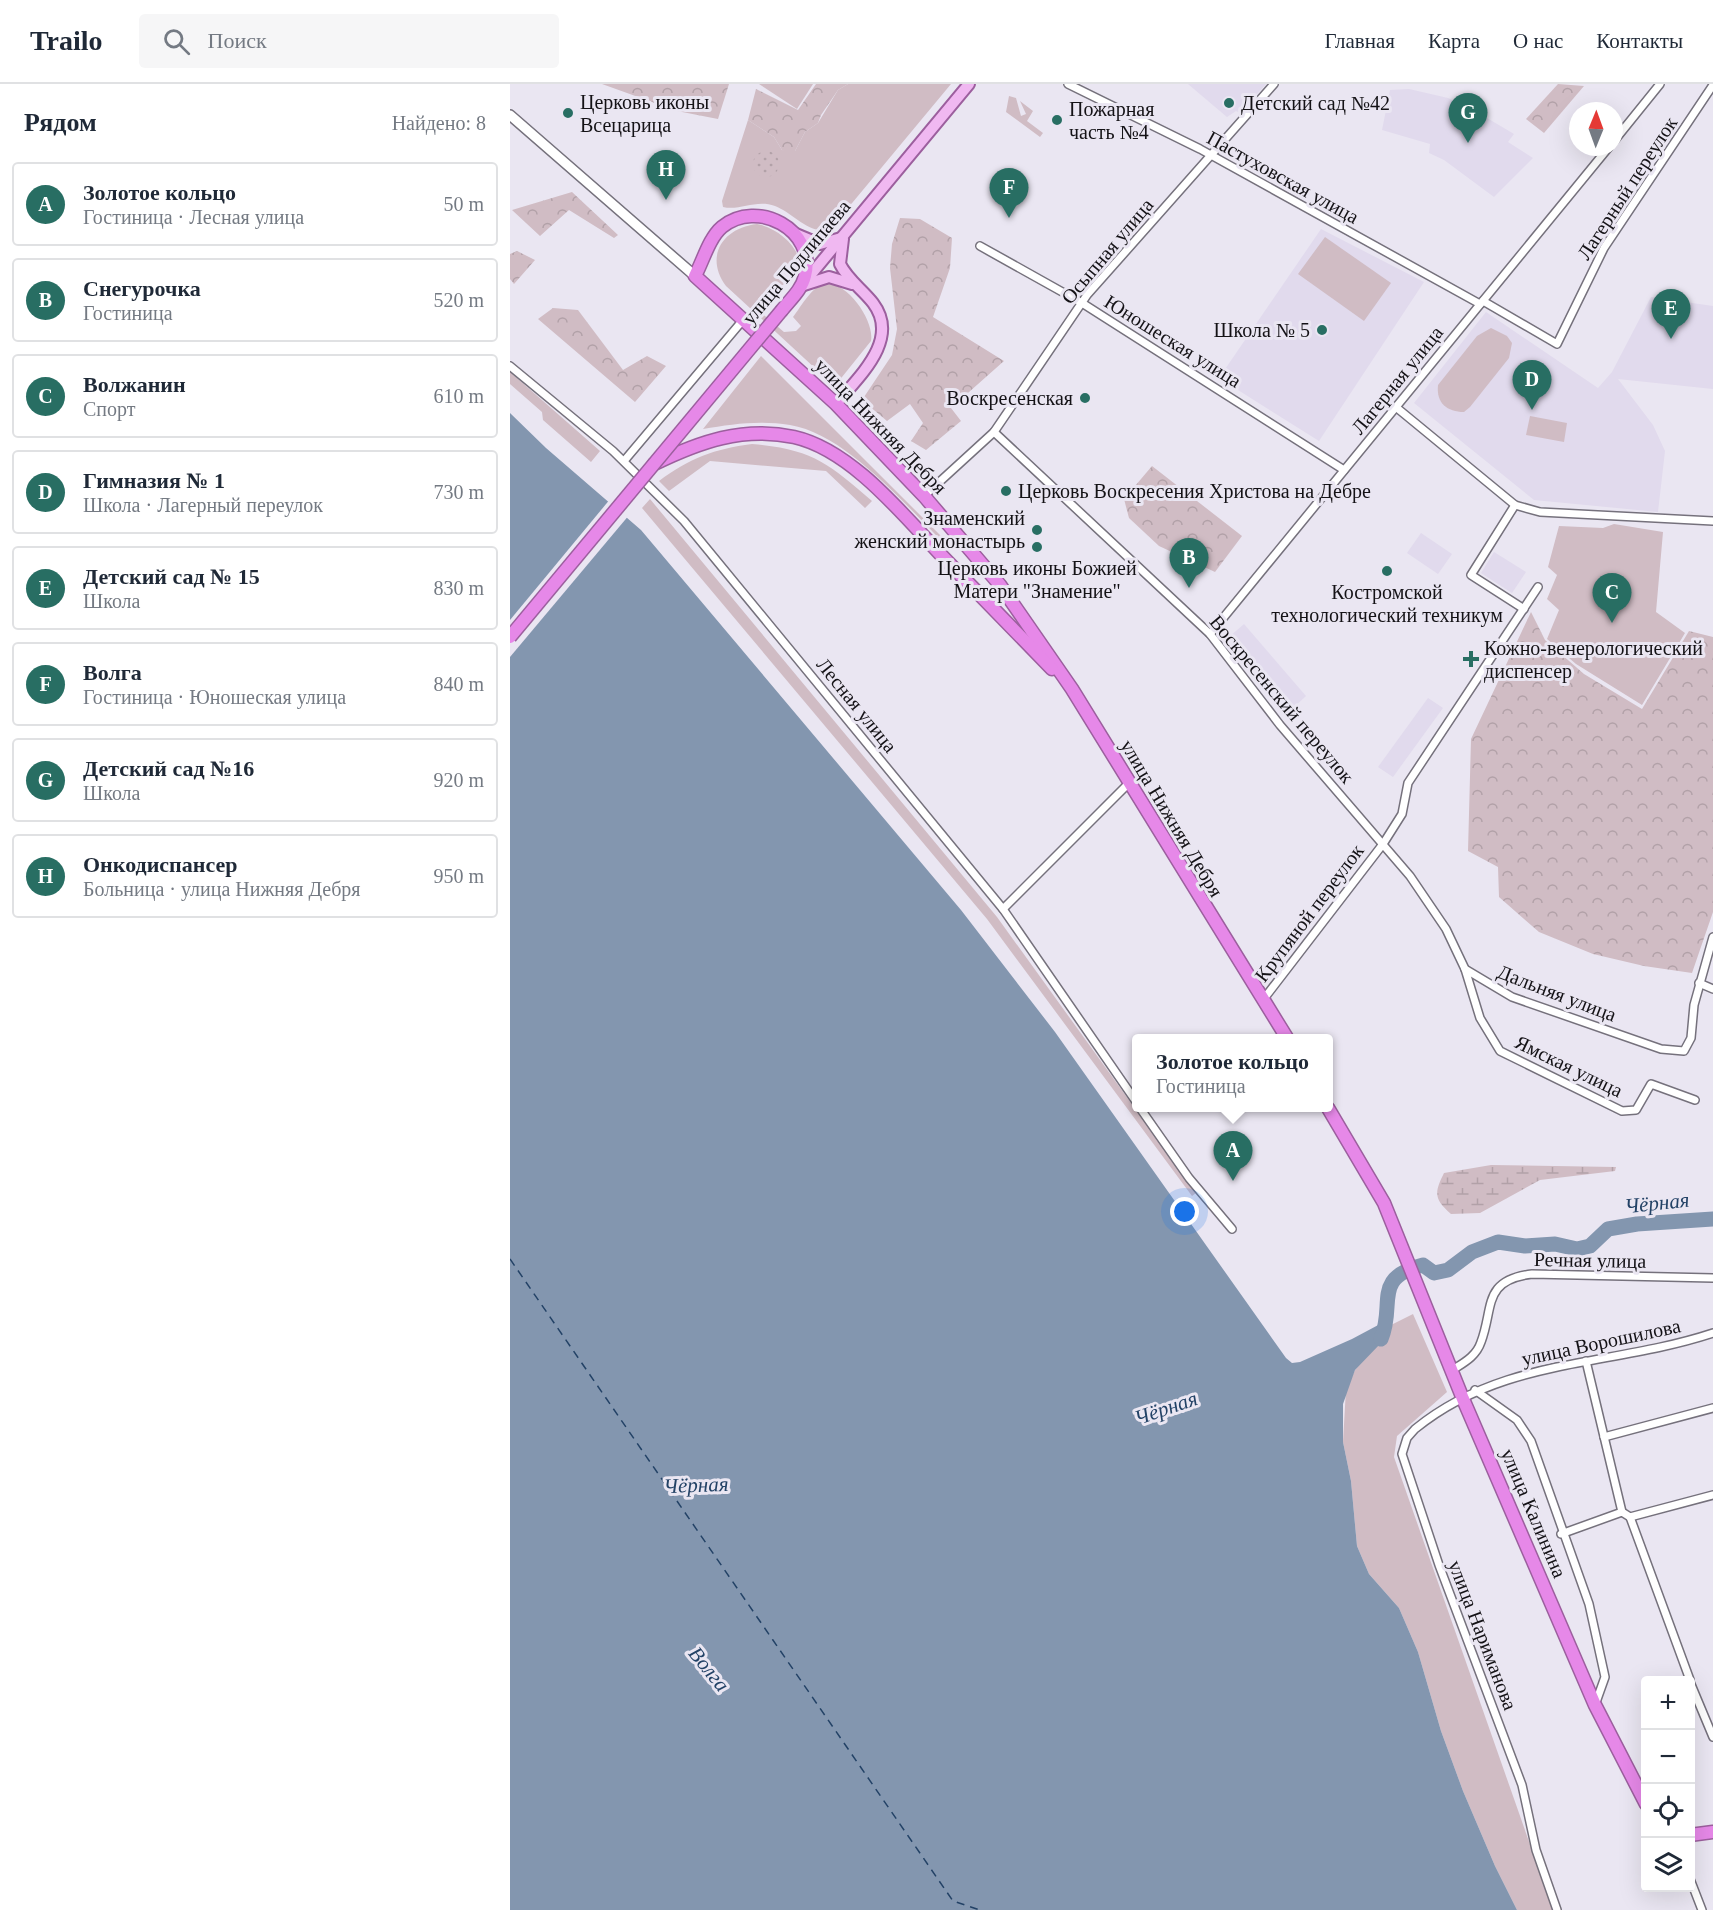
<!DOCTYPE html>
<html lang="ru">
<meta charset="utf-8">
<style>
:root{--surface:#fff;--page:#f6f6f7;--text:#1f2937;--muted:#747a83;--line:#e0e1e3;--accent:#286e63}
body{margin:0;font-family:"Times New Roman",serif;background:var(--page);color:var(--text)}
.controls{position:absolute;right:18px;bottom:18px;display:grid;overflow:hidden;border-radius:6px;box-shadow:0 6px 24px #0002}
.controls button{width:54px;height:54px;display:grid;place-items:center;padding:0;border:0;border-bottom:2px solid var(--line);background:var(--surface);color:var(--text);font:30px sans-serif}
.compass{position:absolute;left:1059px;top:18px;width:54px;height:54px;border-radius:50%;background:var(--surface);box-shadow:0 6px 24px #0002;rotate:1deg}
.you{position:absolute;left:675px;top:1128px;width:21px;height:21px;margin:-15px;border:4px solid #fff;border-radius:50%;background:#1a73e8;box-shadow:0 0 0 9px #1a73e833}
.badge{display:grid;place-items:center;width:39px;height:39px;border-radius:50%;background:var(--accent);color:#fff;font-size:20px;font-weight:700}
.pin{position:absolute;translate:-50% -50px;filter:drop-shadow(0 2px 3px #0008)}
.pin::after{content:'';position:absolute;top:32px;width:21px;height:18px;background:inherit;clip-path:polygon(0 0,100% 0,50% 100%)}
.popup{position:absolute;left:622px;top:950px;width:201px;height:78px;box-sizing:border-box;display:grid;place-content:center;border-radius:6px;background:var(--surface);filter:drop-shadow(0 2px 4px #0005);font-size:20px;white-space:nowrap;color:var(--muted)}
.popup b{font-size:22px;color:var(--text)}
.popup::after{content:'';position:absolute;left:50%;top:100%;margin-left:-12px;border:12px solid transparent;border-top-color:var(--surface)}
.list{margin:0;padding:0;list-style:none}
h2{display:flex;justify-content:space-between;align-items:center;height:78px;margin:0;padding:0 24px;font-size:26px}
h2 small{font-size:20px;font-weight:400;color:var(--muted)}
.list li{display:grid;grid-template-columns:39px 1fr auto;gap:18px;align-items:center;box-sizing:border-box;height:84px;margin:0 12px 12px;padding:0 12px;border:2px solid var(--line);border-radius:6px}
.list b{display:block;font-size:22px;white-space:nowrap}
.list p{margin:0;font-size:20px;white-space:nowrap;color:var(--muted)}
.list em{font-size:20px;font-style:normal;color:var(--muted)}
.icon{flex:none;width:33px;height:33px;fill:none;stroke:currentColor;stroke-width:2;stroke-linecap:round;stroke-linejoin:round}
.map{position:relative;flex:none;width:1203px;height:1826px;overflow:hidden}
header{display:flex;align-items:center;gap:36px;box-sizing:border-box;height:84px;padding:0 30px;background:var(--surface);border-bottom:2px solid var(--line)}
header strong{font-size:28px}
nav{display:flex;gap:33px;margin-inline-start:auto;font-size:21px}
.search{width:420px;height:54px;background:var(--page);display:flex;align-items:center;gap:15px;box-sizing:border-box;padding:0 21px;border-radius:6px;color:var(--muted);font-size:22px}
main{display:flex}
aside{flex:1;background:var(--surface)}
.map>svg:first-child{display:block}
</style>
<header>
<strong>Trailo</strong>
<div class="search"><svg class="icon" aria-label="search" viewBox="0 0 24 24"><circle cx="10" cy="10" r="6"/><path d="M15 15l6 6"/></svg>Поиск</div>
<nav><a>Главная</a><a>Карта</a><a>О нас</a><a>Контакты</a></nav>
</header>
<main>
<aside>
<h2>Рядом<small>Найдено: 8</small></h2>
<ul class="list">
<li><span class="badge">A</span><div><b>Золотое кольцо</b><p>Гостиница · Лесная улица</p></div><em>50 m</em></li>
<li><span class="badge">B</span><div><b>Снегурочка</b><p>Гостиница</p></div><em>520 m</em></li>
<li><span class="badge">C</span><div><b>Волжанин</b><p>Спорт</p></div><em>610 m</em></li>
<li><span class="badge">D</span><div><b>Гимназия № 1</b><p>Школа · Лагерный переулок</p></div><em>730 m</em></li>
<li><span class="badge">E</span><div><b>Детский сад № 15</b><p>Школа</p></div><em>830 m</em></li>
<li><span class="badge">F</span><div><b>Волга</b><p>Гостиница · Юношеская улица</p></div><em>840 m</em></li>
<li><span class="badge">G</span><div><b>Детский сад №16</b><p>Школа</p></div><em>920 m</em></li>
<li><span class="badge">H</span><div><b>Онкодиспансер</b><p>Больница · улица Нижняя Дебря</p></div><em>950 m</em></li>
</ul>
</aside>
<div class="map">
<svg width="1203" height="1826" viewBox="0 0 1203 1826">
<defs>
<pattern id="forest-crowns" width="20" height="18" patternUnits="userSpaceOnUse" patternTransform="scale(1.5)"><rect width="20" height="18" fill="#d0bcc4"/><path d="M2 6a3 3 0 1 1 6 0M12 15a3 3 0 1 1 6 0" fill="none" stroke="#b2a1a8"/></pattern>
<pattern id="wetland-marsh" width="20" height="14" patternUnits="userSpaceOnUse" patternTransform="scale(1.5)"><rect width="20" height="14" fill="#d0bcc4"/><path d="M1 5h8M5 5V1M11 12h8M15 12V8" fill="none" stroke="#b2a1a8"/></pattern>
<pattern id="garden-dots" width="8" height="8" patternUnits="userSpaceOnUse" patternTransform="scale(1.5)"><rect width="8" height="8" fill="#d0bcc4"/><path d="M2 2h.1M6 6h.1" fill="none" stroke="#b2a1a8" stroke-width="1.8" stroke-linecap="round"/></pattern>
</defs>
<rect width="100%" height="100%" fill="#eae6f2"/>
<g fill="#e1daed">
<polygon points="678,0 756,0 730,29 726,27 717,33"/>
<polygon points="899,5 938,14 972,31 1004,50 998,58 1023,74 984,113 934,76 919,69 920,60 872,46 880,6"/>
<polygon points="811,145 914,198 809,357 709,294"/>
<polygon points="1141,213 1203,222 1203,305 1108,295 1143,341 1155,367 1148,428 1024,416 904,319 976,228 1088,304 1102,288"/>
<polygon points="911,449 942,470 928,490 897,469"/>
<polygon points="984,468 1016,488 1002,509 971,489"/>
<polygon points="734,540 796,612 782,625 719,553"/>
<polygon points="918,614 933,624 883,693 868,683"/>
</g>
<g fill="#d0bcc4">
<polygon points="249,0 303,0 287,25"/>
<path d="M338,0H441L323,142C303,156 284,129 265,122C246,115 230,127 213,123L212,117L238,36L264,53L272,66L285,67L295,48L308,39L328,6Z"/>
<polygon points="499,12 506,14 511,32 516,30 510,17 523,27 517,37 533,49 530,53 496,28"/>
<path d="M247,140C264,143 283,157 289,174L285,187L261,216L252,210L248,215V226L274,248L286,247L291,242L283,233C290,224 300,206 311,201C334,192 365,236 361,257L328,298H320L216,202C194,172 213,144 247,140Z"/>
<polygon points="815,153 881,199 854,237 788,190"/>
<path d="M981,244L997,252L1002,259L999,274L960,323L954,328C937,328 926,319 928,301L967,252Z"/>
<path d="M251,272L438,459L436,461C396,422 336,350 280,341C250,336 222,340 193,345Z"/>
<polygon points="0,288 90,367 81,378 33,336 32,328 0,300"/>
<polygon points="1020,332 1057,339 1054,358 1016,351"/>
<path d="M242,360C302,365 318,379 362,417L355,424L316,387L200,377L159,407L149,397C180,374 204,365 242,360Z"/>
<polygon points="140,415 487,833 686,1109 682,1112 477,835 132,424"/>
<polygon points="1104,440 1153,448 1146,528 1175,549 1132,621 1066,580 1037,555 1049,526 1037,515 1047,491 1038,483 1049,442 1093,444"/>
<polygon points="903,1230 937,1308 887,1352 884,1373 1043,1826 1007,1826 985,1782 953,1707 931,1647 908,1568 889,1524 859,1490 847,1462 841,1397 833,1358 836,1305 845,1286 881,1241"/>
</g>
<g fill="url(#forest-crowns)">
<polygon points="92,0 219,0 208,35 167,27"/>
<polygon points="306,0 338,0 328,6 311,31 308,39 295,48 285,67 278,69 272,66 264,53 238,36 246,5 288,26"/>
<polygon points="1048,0 1074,2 1034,49 1016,35"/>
<polygon points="62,108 108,151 104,154 59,126 30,152 2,126"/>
<polygon points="390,134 410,135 442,154 440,184 423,233 494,277 441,324 451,337 416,366 401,357 413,339 400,320 377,337 352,316 382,271 387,245 380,184 382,160"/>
<polygon points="7,167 25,176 4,200 0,195 0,170"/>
<polygon points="43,224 68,226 113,286 137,272 156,282 125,318 28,235"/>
<polygon points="642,382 732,452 705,488 649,462 619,434 614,415"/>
<polygon points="1021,528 1035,556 1074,590 1132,625 1179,547 1203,553 1203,828 1182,889 1134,882 1083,870 1029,848 989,813 988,783 958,767 961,655"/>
</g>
<path fill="url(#wetland-marsh)" d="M981,1081L1106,1083L1105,1087L1030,1096L970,1129L941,1130C924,1115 924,1109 934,1089Z"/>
<circle fill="url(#garden-dots)" cx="256" cy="80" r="13"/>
<polygon fill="#8396af" points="0,329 36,364 131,446 451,826 545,948 776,1274 782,1279 790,1278 842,1255 872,1239 877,1237 881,1241 871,1259 845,1286 833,1320 833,1358 841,1397 847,1462 859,1490 889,1524 908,1568 931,1647 953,1707 985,1782 1007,1826 0,1826"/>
<polygon fill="#eae6f2" points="101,414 120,430 0,573 0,536"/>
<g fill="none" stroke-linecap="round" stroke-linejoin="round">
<path stroke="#8396af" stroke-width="15" d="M871,1255C886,1220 861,1194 913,1181L924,1189L938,1186L962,1168L988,1158L1015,1162L1045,1160L1067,1165L1080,1162L1098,1145L1127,1140L1203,1135"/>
<polyline stroke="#234266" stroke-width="1.5" stroke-dasharray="8 6" stroke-linecap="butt" points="0,1175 443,1817 470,1826"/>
<g stroke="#75717c" stroke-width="10">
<g id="street">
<polyline points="558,0 690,65 970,220"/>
<polyline points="1104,57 1150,0"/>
<polyline points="470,162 572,219 834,386"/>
<polyline points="973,217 1047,260 1094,164 1203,1"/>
<polyline points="0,282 103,367 174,437 493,825 627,1019"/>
<polyline points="887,324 1005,421 1030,428 1203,437"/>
<polyline points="484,348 700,550 770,641 900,792 936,845 955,885 1002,913 1151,965 1174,967 1181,954 1184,921 1203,853"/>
<polyline points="114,377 233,236"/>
<polyline points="414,412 484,348 577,211 764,0"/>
<polyline points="1005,421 961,491 1014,525"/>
<polyline points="700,550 1099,63"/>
<polyline points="493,825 619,699"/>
<polyline points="955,885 970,934 990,967 1112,1027 1126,1026 1141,1000 1185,1016"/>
<polyline points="1189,899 1203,905"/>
<polyline points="753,916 873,760 892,730 898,699 1028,503"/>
<polyline points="630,1024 679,1094 722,1145"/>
<polyline points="1076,1277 1112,1428"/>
<path d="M941,1287C953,1279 966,1273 971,1258C984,1224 972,1196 1022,1190L1203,1194"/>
<polyline points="965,1306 1007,1336 1021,1357 1079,1520 1095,1593 1085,1621"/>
<polyline points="1094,1353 1203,1324"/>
<polyline points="1120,1433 1180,1596"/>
<polyline points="1051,1450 1112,1428 1120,1433 1203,1411"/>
<polyline points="1180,1598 1203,1653"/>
<polyline points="1180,1795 1192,1826"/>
<path d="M1047,1826L1026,1766L1012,1701L929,1481L892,1370L897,1354L905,1345C993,1273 1100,1283 1203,1249"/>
</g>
</g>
<g stroke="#75717c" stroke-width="12">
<polyline id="secondary" points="0,31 185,192"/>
</g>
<g stroke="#9c5f9e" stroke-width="14">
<g id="primary">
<polyline points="286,150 310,160 331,154"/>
<polyline points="293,200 459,0"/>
<polyline points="294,201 319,193 342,200"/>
<path d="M326,320C348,293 391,256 363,219C352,205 338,196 330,180L333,155"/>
</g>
</g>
<g stroke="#9c5f9e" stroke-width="15">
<g id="highway">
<path d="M272,226C281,215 292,205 295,192C307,146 247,114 212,143C199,154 193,177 185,192L326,320L414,412L490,501L562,605L777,954"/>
<path d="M144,380C189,358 233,342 284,353C342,366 394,432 434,474C470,511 506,548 542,585"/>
<polyline points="818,1024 874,1119 953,1315 1085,1621 1136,1720"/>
<polyline points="1180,1751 1203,1748"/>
</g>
</g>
<use href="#street" stroke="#fff" stroke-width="7"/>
<use href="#secondary" stroke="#fff" stroke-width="9"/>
<use href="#primary" stroke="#f0b8f1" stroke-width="10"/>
<use href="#highway" stroke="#e688e8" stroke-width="12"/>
<g stroke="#9c5f9e" stroke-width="15" stroke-linecap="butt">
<polyline id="highway-bridge" points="0,553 272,226"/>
</g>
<use href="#highway-bridge" stroke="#e688e8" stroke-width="12"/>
</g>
<g fill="#286e63" stroke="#eae6f2" stroke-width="2">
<circle cx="719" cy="19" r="6"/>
<circle cx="58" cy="29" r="6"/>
<circle cx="547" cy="36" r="6"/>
<circle cx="812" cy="246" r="6"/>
<circle cx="575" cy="314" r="6"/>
<circle cx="496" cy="407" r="6"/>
<circle cx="527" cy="446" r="6"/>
<circle cx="527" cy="463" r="6"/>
<circle cx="877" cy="487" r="6"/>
<path d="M958 566h6v6h6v6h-6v6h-6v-6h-6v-6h6z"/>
</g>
<g text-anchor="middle" stroke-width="6" stroke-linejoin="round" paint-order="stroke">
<g font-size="20" fill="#141216" stroke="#eae6f2" text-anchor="start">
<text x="70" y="25">Церковь иконы<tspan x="70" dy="23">Всецарица</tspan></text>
<text x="731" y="26">Детский сад №42</text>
<text x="559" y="32">Пожарная<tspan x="559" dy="23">часть №4</tspan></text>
<text x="800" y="253" text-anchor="end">Школа № 5</text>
<text x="563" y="321" text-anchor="end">Воскресенская</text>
<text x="508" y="414">Церковь Воскресения Христова на Дебре</text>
<text x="515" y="441" text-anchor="end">Знаменский<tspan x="515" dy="23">женский монастырь</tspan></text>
<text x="527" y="491" text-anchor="middle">Церковь иконы Божией<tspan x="527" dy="23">Матери "Знамение"</tspan></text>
<text x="877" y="515" text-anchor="middle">Костромской<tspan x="877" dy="23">технологический техникум</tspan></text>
<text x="974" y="571">Кожно-венерологический<tspan x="974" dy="23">диспенсер</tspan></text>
</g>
<g font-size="20" fill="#141216" stroke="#eae6f2">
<text transform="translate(773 93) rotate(29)" y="7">Пастуховская улица</text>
<text transform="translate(1117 104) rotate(-57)" y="7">Лагерный переулок</text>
<text transform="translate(597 167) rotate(-50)" y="7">Осыпная улица</text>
<text transform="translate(286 178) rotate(-50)" y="7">улица Подлипаева</text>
<text transform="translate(663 257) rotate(32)" y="7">Юношеская улица</text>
<text transform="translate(887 296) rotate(-51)" y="7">Лагерная улица</text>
<text transform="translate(371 342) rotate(46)" y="7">улица Нижняя Дебря</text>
<text transform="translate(772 615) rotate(50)" y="7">Воскресенский переулок</text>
<text transform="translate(347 621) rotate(51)" y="7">Лесная улица</text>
<text transform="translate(662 734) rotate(59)" y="7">улица Нижняя Дебря</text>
<text transform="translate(799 829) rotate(-53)" y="7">Крупяной переулок</text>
<text transform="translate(1047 909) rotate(21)" y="7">Дальняя улица</text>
<text transform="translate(1059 982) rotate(26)" y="7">Ямская улица</text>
<text transform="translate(1080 1176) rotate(1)" y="7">Речная улица</text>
<text transform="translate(1091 1258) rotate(-12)" y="7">улица Ворошилова</text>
<text transform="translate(1024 1429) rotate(67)" y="7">улица Калинина</text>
<text transform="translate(973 1551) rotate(69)" y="7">улица Нариманова</text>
</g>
<g font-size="21" font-style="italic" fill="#234266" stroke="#eae6f2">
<text transform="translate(1147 1119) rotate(-6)" y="7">Чёрная</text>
<text transform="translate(656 1324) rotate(-19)" y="7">Чёрная</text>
<text transform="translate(186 1401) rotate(-2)" y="7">Чёрная</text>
<text transform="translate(199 1585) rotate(51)" y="7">Волга</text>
</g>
</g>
</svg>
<div class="controls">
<button>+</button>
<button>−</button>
<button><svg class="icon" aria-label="locate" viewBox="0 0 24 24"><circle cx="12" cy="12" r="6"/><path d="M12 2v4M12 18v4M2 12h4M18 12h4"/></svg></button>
<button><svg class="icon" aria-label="layers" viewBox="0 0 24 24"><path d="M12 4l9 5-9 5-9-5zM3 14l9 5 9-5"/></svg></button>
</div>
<svg class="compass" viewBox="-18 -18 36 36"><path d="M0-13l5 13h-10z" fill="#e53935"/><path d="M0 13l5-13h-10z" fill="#747a83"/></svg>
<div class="you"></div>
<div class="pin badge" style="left:723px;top:1097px">A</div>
<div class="popup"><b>Золотое кольцо</b>Гостиница</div>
<div class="pin badge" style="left:679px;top:504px">B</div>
<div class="pin badge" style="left:1102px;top:539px">C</div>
<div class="pin badge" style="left:1022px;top:326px">D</div>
<div class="pin badge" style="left:1161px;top:255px">E</div>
<div class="pin badge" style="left:499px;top:134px">F</div>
<div class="pin badge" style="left:958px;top:59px">G</div>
<div class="pin badge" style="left:156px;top:116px">H</div>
</div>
</main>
